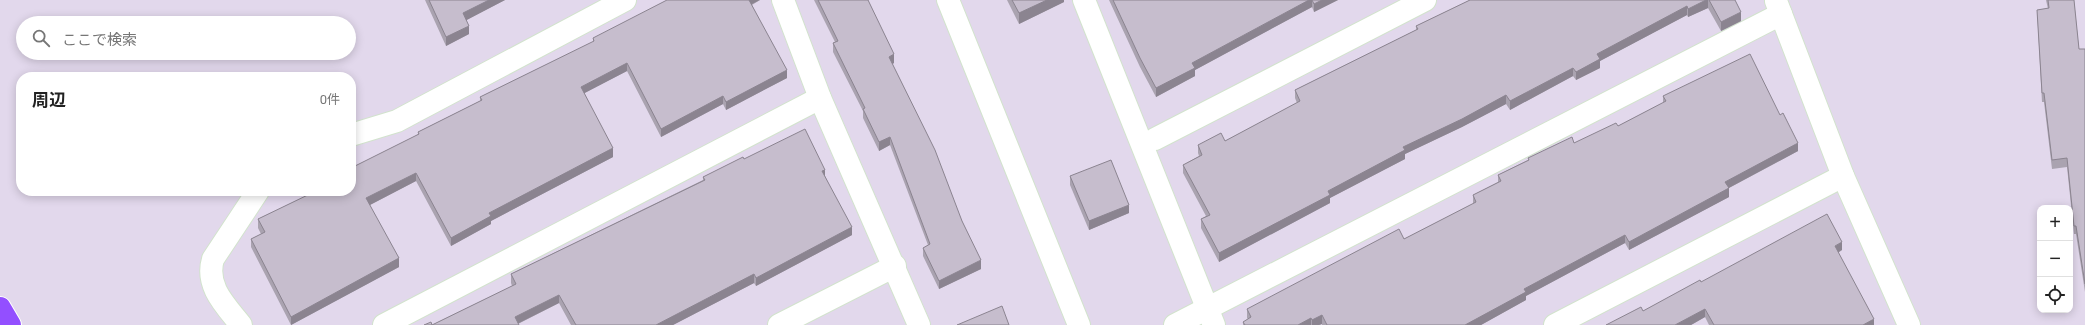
<!DOCTYPE html>
<html lang="ja">
<meta charset="utf-8">
<style>
:root{--surface:#fff;--page:#f6f6f6;--text:#222;--muted:#767676;--line:#e0e0e0}
body{margin:0;font-family:Roboto,"Noto Sans JP",sans-serif;background:var(--page);color:var(--text)}
.controls{position:absolute;right:12px;bottom:12px;display:grid;overflow:hidden;border-radius:8px;box-shadow:0 2px 10px #0003}
.controls button{width:36px;height:36px;display:grid;place-items:center;padding:0;border:0;border-bottom:1px solid var(--line);background:var(--surface);color:var(--text);font:20px sans-serif}
.list{margin:0;padding:0;list-style:none}
h2{display:flex;justify-content:space-between;align-items:center;height:52px;margin:0;padding:0 16px;font-size:17px}
h2 small{font-size:13px;font-weight:400;color:var(--muted)}
.icon{flex:none;width:22px;height:22px;fill:none;stroke:currentColor;stroke-width:2;stroke-linecap:round;stroke-linejoin:round}
.map{position:relative;flex:none;width:2085px;height:325px;overflow:hidden}
.search{position:absolute;background:var(--surface);box-shadow:0 2px 10px #0003;left:16px;top:16px;width:340px;height:44px;display:flex;align-items:center;gap:10px;box-sizing:border-box;padding:0 14px;border-radius:22px;color:var(--muted);font-size:15px}
.panel{position:absolute;background:var(--surface);box-shadow:0 2px 10px #0003;left:16px;top:72px;width:340px;height:124px;border-radius:16px}
.map>svg:first-child{display:block}
</style>
<div class="map">
<svg width="2085" height="325" viewBox="0 0 2085 325">
<rect width="100%" height="100%" fill="#e2d8ec"/>
<g fill="none" stroke-linecap="round" stroke-linejoin="round">
<g stroke="#d2e3cd" stroke-width="24">
<g id="street">
<polyline points="783,0 820,98 919,325"/>
<polyline points="1084,0 1214,325"/>
<polyline points="1776,1 1843,176 1909,325"/>
<polyline points="351,135 397,121 625,0"/>
<polyline points="1155,139 1425,0"/>
<path d="M241,325C225,305 205,286 213,259L258,191"/>
<polyline points="384,325 820,98"/>
<polyline points="779,325 895,266"/>
<polyline points="1175,325 1781,14"/>
<polyline points="1555,325 1843,176"/>
</g>
</g>
<g stroke="#d2e3cd" stroke-width="24">
<polyline id="secondary" points="948,0 1079,325"/>
</g>
<g stroke="#fff" stroke-width="24">
<polyline id="highway" points="0,308 10,325"/>
</g>
<use href="#street" stroke="#fff" stroke-width="22"/>
<use href="#secondary" stroke="#fff" stroke-width="22"/>
<use href="#highway" stroke="#934fff" stroke-width="22"/>
</g>
<g fill="#aaa3b0">
<polygon points="425,0 505,0 466,20 469,34 446,46"/>
<polygon points="760,0 752,5 787,78 726,110 723,104 661,137 627,71 584,93 613,157 491,221 491,224 451,246 416,181 370,205 399,267 291,325 251,247 251,239 261,234 258,228 258,219 315,192 315,191 351,191 418,134 418,132 480,101 480,97 593,42 593,38"/>
<polygon points="814,0 868,0 894,63 892,64 962,221 981,269 939,289 923,256 923,248 928,245 890,145 879,151 863,118 863,111 833,52 833,43 835,42"/>
<polygon points="1007,0 1064,0 1064,2 1019,24"/>
<polygon points="1109,0 1338,0 1314,12 1312,7 1195,70 1195,76 1156,97 1140,67"/>
<polygon points="1470,0 1735,0 1741,21 1721,31 1708,8 1688,17 1687,15 1600,61 1600,68 1576,80 1573,76 1510,110 1506,104 1462,127 1405,154 1405,159 1330,198 1330,203 1219,262 1201,228 1201,219 1206,216 1183,173 1183,165 1199,156 1198,153 1198,145 1225,141 1297,103 1295,98 1295,90 1416,30 1416,26"/>
<polygon points="2046,0 2074,0 2079,49 2085,49 2085,292 2076,234 2074,234 2067,167 2052,169 2044,102 2042,102 2037,10 2048,9"/>
<polygon points="1663,96 1780,115 1798,151 1729,188 1729,197 1629,250 1625,243 1526,296 1526,300 1481,325 1322,325 1322,324 1319,325 1243,325 1243,322 1248,319 1247,318 1247,309 1404,239 1473,204 1473,195 1498,182 1498,175 1528,160 1528,158 1574,143 1618,126 1663,103"/>
<polygon points="744,159 825,176 852,235 756,286 754,283 673,325 571,325 559,303 518,324 432,325 512,286 511,283 511,274 703,180 703,177"/>
<polygon points="1070,176 1129,213 1089,230 1070,185"/>
<polygon points="1842,250 1838,253 1874,325 1709,325 1705,317 1691,325 1606,325 1643,311 1701,282"/>
</g>
<g fill="#8b8490">
<polygon points="489,0 505,0 463,22 463,13"/>
<polygon points="748,0 760,0 748,6"/>
<polygon points="1047,0 1064,0 1064,2 1019,24 1019,13"/>
<polygon points="1309,0 1312,0 1312,7 1195,70 1195,76 1156,97 1156,88 1192,63"/>
<polygon points="1322,0 1338,0 1314,12 1314,4"/>
<polygon points="1706,0 1708,0 1708,8 1688,17 1688,9"/>
<polygon points="1687,6 1687,15 1600,61 1600,68 1576,80 1576,72 1597,54"/>
<polygon points="1741,12 1741,21 1721,31 1721,22"/>
<polygon points="469,26 469,34 446,46 446,37"/>
<polygon points="894,54 894,63 889,66 889,57"/>
<polygon points="627,63 627,71 581,95 581,87"/>
<polygon points="1573,68 1573,76 1510,110 1510,101"/>
<polygon points="787,70 787,78 726,110 726,102"/>
<polygon points="1506,95 1506,104 1462,127 1405,154 1405,159 1330,198 1330,203 1219,262 1219,253 1328,191 1403,147"/>
<polygon points="723,96 723,104 661,137 661,129"/>
<polygon points="890,137 890,145 879,151 879,142"/>
<polygon points="1798,143 1798,151 1725,190 1725,182"/>
<polygon points="613,148 613,157 491,221 491,224 451,246 451,238 489,213"/>
<polygon points="825,170 825,178 822,171"/>
<polygon points="416,173 416,181 366,207 366,198"/>
<polygon points="1729,188 1729,197 1629,250 1629,242"/>
<polygon points="1129,205 1129,213 1089,230 1089,221"/>
<polygon points="852,227 852,235 756,286 756,278"/>
<polygon points="1625,235 1625,243 1526,296 1526,300 1481,325 1465,325 1524,289"/>
<polygon points="1842,242 1842,250 1835,254 1835,246"/>
<polygon points="399,258 399,267 291,325 291,317"/>
<polygon points="981,260 981,269 939,289 939,281"/>
<polygon points="754,274 754,283 673,325 656,325"/>
<polygon points="559,295 559,303 515,325 515,317"/>
<polygon points="1705,309 1705,317 1691,325 1675,325"/>
<polygon points="1322,315 1322,324 1319,325 1312,325 1312,320"/>
<polygon points="1311,318 1311,325 1298,325"/>
<polygon points="1874,319 1874,325 1863,325"/>
</g>
<g fill="#c6bdcd" stroke="#8b8490">
<polygon points="429,0 489,0 463,13 469,26 446,37"/>
<polygon points="667,0 749,0 787,70 726,102 723,96 661,129 627,63 581,87 613,148 489,213 491,216 451,238 416,173 366,198 399,258 291,317 251,239 265,232 258,219 316,191 351,191 351,168 419,134 418,132 482,100 480,97 594,41 593,38"/>
<polygon points="818,0 868,0 894,54 889,57 935,150 962,221 981,260 939,281 923,248 930,244 890,137 879,142 863,109 865,108 833,43 838,41"/>
<polygon points="1012,0 1047,0 1019,13"/>
<polygon points="1113,0 1309,0 1192,63 1195,68 1156,88 1140,58"/>
<polygon points="1312,0 1322,0 1314,4"/>
<polygon points="1470,0 1706,0 1688,9 1687,6 1597,54 1600,59 1576,72 1573,68 1510,101 1506,95 1462,119 1403,147 1405,150 1328,191 1330,195 1219,253 1201,219 1210,215 1183,165 1202,155 1198,145 1221,133 1225,141 1300,101 1295,90 1418,29 1416,26"/>
<polygon points="1709,0 1735,0 1741,12 1721,22"/>
<polygon points="2048,0 2074,0 2079,49 2085,49 2085,284 2076,226 2074,226 2067,158 2052,160 2044,93 2042,93 2037,10 2049,8"/>
<polygon points="1750,54 1780,115 1783,113 1798,143 1725,182 1729,188 1629,242 1625,235 1524,289 1526,292 1465,325 1327,325 1322,315 1312,320 1311,318 1298,325 1245,325 1243,322 1251,317 1247,309 1399,229 1404,239 1476,202 1473,195 1501,181 1498,175 1529,160 1528,158 1572,137 1574,143 1616,123 1618,126 1666,101 1663,96"/>
<polygon points="805,129 825,170 822,171 852,227 756,278 754,274 656,325 576,325 559,295 515,317 519,325 432,325 516,284 511,274 705,180 703,177 743,157 744,159"/>
<polygon points="1111,160 1129,205 1089,221 1070,176"/>
<polygon points="1827,214 1842,242 1835,246 1874,319 1863,325 1714,325 1705,309 1675,325 1606,325 1641,307 1643,311 1700,280 1701,282"/>
<polygon points="1002,306 1009,325 957,325"/>
<polygon points="431,322 432,325 424,325"/>
</g>
</svg>
<div class="controls">
<button>+</button>
<button>−</button>
<button><svg class="icon" aria-label="locate" viewBox="0 0 24 24"><circle cx="12" cy="12" r="6"/><path d="M12 2v4M12 18v4M2 12h4M18 12h4"/></svg></button>
</div>
<div class="search"><svg class="icon" aria-label="search" viewBox="0 0 24 24"><circle cx="10" cy="10" r="6"/><path d="M15 15l6 6"/></svg>ここで検索</div>
<section class="panel">
<h2>周辺<small>0件</small></h2>
<ul class="list">
</ul>
</section>
</div>
